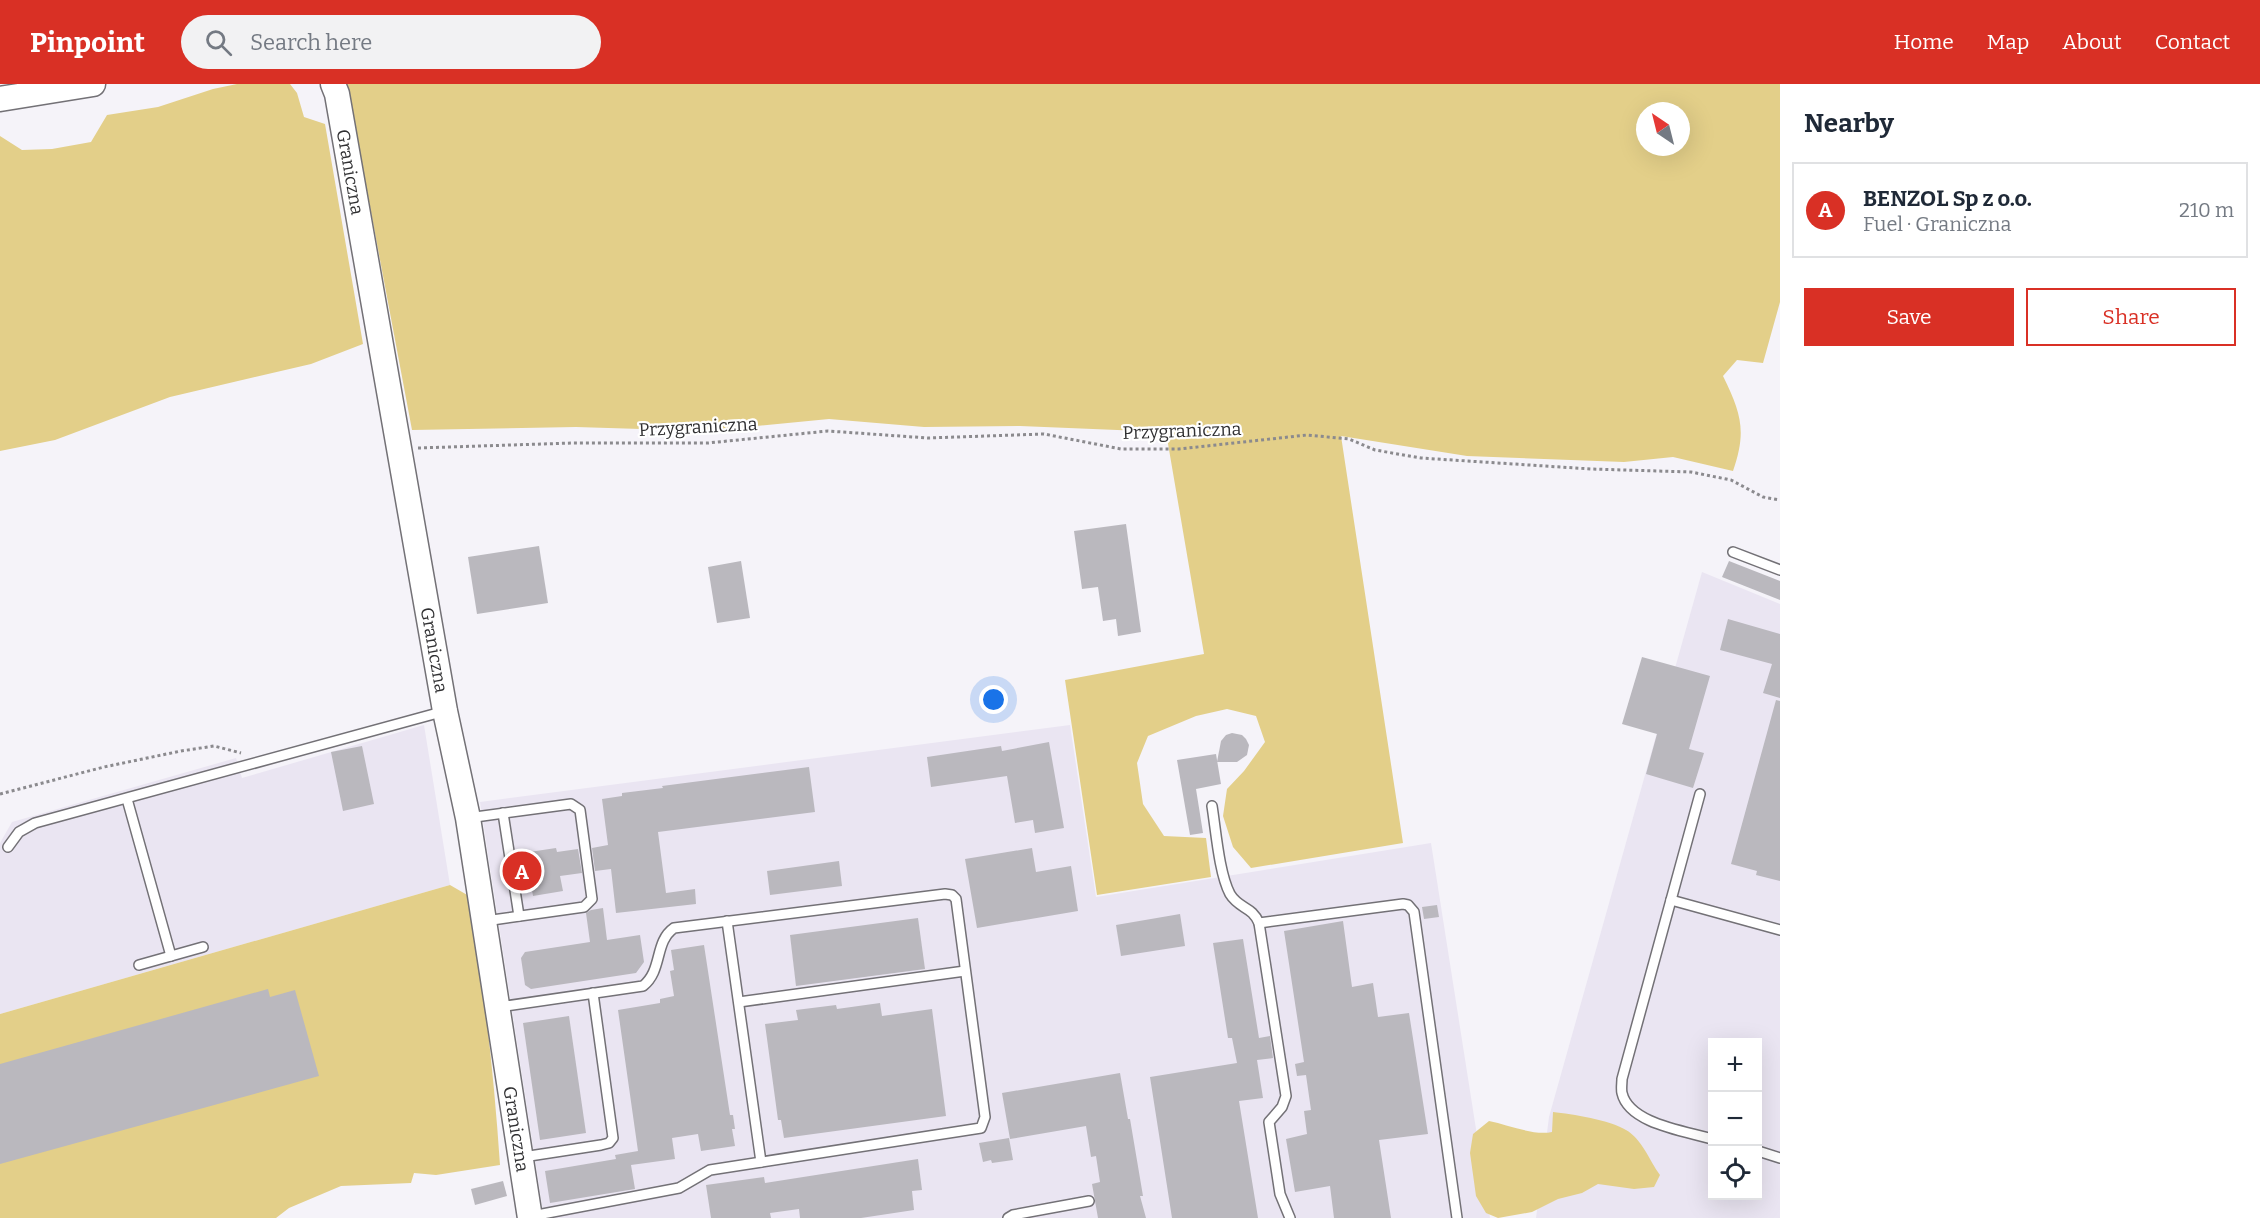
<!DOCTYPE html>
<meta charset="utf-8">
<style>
:root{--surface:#fff;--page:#f2f2f3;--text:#1f2937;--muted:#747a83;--line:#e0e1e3;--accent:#d93025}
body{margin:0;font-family:Bitter,serif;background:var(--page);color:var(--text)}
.controls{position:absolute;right:18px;bottom:18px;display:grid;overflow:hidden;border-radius:0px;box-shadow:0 6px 24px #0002}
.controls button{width:54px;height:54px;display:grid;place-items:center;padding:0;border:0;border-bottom:2px solid var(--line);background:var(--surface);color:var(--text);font:30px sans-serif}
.compass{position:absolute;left:1636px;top:18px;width:54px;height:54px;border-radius:50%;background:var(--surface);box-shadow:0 6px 24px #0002;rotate:325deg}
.you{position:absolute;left:994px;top:616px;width:21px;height:21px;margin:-15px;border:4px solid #fff;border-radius:50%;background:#1a73e8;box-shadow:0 0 0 9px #1a73e833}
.badge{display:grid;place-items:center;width:39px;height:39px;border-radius:50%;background:var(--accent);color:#fff;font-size:20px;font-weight:700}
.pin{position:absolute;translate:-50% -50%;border:3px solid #fff;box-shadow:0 2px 6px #0006}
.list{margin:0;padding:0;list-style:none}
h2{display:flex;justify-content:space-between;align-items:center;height:78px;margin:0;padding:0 24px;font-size:26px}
h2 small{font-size:20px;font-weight:400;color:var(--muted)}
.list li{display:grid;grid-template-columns:39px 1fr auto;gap:18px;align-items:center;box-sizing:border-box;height:96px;margin:0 12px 12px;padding:0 12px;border:2px solid var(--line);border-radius:0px}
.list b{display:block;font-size:22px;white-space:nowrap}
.list p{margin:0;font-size:20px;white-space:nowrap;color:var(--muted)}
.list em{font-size:20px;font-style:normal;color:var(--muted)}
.actions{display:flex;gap:12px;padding:18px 24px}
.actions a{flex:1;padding:14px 0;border:2px solid var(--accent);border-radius:0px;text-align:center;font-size:21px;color:var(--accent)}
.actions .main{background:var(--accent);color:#fff}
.icon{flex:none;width:33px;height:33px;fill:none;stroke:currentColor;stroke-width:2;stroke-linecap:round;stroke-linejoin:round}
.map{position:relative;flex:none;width:1780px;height:1134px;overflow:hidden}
header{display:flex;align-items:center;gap:36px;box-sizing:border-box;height:84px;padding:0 30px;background:var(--accent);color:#fff}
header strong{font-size:28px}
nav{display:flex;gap:33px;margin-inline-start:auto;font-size:21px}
.search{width:420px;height:54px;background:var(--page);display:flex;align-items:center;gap:15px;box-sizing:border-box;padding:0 21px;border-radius:33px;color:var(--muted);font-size:22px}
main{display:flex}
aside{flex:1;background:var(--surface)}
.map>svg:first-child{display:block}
</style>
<header>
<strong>Pinpoint</strong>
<div class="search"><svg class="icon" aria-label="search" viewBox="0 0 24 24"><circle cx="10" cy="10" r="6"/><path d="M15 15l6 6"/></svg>Search here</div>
<nav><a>Home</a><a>Map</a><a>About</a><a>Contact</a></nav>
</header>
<main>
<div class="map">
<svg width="1780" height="1134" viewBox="0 0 1780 1134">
<rect width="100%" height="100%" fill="#f5f3f9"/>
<g fill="#eae5f2" fill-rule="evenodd">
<path d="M1702,488L1780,520V1134H1536L1549,1033ZM1712,958H1758V1112H1712Z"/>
<polygon points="424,641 450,801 0,930 0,759 12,738 236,674 242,694"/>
<polygon points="1070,641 1096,813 1431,759 1490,1134 544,1134 480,718"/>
</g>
<g fill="#e3cf89" fill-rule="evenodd">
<polygon points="237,0 290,0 297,9 304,33 325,40 363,260 311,280 170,313 55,356 0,367 0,52 22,66 52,65 91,58 107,31 158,23 213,5"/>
<path d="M347,0H1780V218L1763,279L1737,276L1723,292C1741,329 1747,347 1733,387L1673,373L1624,378L1467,372L1341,352L1403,759L1251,784L1233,763L1223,732L1227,705L1244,687L1265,658L1256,632L1227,625L1196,632L1148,652L1137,679L1143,720L1164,752L1206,754L1211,793L1097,811L1065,596L1204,570L1166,348L1020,342L924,343L829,335L706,347L576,343L412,346ZM1645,27H1681V63H1645Z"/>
<path d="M450,801L469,812C484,901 494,991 500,1081L436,1091L414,1089L411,1099L341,1102L289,1124L276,1134H0V930Z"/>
<path d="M1553,1028C1572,1030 1610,1036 1626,1046C1642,1055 1649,1076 1660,1091L1654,1103L1634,1105L1598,1100L1582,1109L1558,1115L1532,1128L1498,1134L1486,1129L1476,1112L1470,1069L1473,1050L1489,1037C1509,1041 1534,1052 1552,1048Z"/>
</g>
<g fill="#bab8be">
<polygon points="1126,440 1141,548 1118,552 1116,535 1103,537 1098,503 1082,505 1074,447"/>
<polygon points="539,462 548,519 477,530 468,473"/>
<polygon points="741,477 750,534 717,539 708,483"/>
<polygon points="1729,477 1780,497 1780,516 1722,493"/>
<polygon points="1728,535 1780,550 1780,614 1763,609 1772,580 1720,566"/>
<polygon points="1642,573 1710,592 1689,665 1704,669 1693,704 1646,690 1657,650 1622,640"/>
<polygon points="1776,616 1780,617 1780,797 1756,791 1757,787 1731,780"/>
<polygon points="1232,649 1242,651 1246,655 1249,661 1247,671 1237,678 1217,678 1221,657 1226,651"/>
<polygon points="1049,658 1064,744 1035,749 1033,736 1015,739 1007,692 931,703 927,673 1001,662 1002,667"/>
<polygon points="362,662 374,720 343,727 331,668"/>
<polygon points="1216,670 1221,700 1196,705 1203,749 1190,751 1177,676"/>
<polygon points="809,683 815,728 658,748 666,809 695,805 696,820 616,829 611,785 595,787 592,764 608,761 602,715 622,712 622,709 663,704 662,702"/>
<polygon points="556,764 557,768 578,765 582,789 560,792 563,807 533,812 532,806 522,808 516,770"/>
<polygon points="1032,764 1036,788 1071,782 1078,827 977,844 965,775"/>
<polygon points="839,777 842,802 770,811 767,787"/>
<polygon points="1437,821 1439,833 1424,835 1422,823"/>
<polygon points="603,824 607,856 640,851 644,878 636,889 531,905 525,901 521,874 525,868 590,858 586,829 591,826"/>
<polygon points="1180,830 1185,862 1121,872 1116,841"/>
<polygon points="918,834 925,885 796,902 790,851"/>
<polygon points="1343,837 1352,903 1373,899 1378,933 1409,929 1428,1050 1379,1056 1391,1134 1334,1134 1330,1102 1295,1108 1286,1055 1307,1050 1304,1027 1311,1026 1306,991 1297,992 1295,980 1304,978 1284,847"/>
<polygon points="1243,855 1259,954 1270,952 1273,974 1257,976 1263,1014 1239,1017 1258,1134 1172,1134 1150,993 1237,979 1232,954 1228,954 1213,859"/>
<polygon points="704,861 730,1031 733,1031 735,1045 732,1045 735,1062 701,1067 698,1050 672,1054 675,1075 631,1081 635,1105 550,1119 545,1087 616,1075 615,1071 638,1067 618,926 660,919 660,915 674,912 670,887 674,886 671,866"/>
<polygon points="268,905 270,913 295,906 319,992 0,1080 0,980"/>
<polygon points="880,919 882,932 932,925 946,1032 784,1054 781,1036 778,1036 765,940 798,936 796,926 836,921 837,925"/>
<polygon points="569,932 586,1049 540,1056 523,939"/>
<polygon points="1120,989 1128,1035 1130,1035 1143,1112 1140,1112 1146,1134 1098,1134 1092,1100 1100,1098 1096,1072 1091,1073 1086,1042 1010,1055 1002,1009"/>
<polygon points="1009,1054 1013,1076 992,1079 991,1076 983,1078 979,1059"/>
<polygon points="918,1075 922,1106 912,1107 914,1126 861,1134 800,1134 799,1125 770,1129 771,1134 711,1134 706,1101 764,1093 765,1099"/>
<polygon points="503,1097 507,1112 475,1121 471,1105"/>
</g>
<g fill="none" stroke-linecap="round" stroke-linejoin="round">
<g stroke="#737176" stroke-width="12">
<g id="service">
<polyline points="1733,468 1780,486"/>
<path d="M1700,710L1622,995C1622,999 1621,1005 1622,1009C1629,1040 1686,1047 1712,1055"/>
<polyline points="127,715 171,872"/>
<path d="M1212,722C1216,747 1219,789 1230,810C1239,825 1252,822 1259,839L1286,1012L1282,1023L1269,1038L1280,1110L1290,1134"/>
<polyline points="503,729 519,832"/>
<polyline points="468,734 571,720 580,726 592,815 584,823 485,837"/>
<polyline points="8,763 19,748 35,739 445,627"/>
<polyline points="1671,816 1780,846"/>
<polyline points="727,837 761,1078"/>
<polyline points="1259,839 1403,820 1408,821 1414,828 1457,1134"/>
<polyline points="139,881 203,863"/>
<polyline points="739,918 965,887"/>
<path d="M499,923L643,902C663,886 654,858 674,844L945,810L952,811L956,815L985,1033L981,1044L710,1086L679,1104L532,1132"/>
<polyline points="1758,1067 1780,1074"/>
<polyline points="523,1073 601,1061 609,1059 613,1054 593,909"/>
<polyline points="1008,1134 1013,1131 1089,1117"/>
</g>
</g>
<g stroke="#737176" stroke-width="27">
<g id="tertiary">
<polyline points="333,0 337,10 445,627 468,734 530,1134"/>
<polyline points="0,15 93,0"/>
</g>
</g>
<g stroke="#8b8a8e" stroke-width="3" stroke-dasharray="3 3" stroke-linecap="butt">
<polyline points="418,364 573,359 708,359 828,347 928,354 1044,350 1121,365 1179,365 1307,351 1349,355 1375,366 1421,374 1591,385 1691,388 1731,396 1763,413 1780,416"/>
<polyline points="0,710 104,683 181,667 214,662 241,669"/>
</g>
<use href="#service" stroke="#fff" stroke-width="9"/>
<use href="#tertiary" stroke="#fff" stroke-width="24"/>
</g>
<g text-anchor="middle" stroke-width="4.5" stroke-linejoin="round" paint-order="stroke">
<g font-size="18" fill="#303032" stroke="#fff">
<text transform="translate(350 88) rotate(80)" y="6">Graniczna</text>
<text transform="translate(698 343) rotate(-3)" y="6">Przygraniczna</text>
<text transform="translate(1182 347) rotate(-2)" y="6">Przygraniczna</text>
<text transform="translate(434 566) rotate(80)" y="6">Graniczna</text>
<text transform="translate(516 1045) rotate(81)" y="6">Graniczna</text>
</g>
</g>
</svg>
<div class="controls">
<button>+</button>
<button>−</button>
<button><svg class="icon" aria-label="locate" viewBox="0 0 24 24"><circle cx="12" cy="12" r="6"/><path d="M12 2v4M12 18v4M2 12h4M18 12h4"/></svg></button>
</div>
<svg class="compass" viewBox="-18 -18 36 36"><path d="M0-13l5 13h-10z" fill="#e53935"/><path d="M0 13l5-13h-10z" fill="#747a83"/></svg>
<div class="you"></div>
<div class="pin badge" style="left:522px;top:787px">A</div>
</div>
<aside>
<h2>Nearby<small></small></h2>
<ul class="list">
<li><span class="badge">A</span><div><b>BENZOL Sp z o.o.</b><p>Fuel · Graniczna</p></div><em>210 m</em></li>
</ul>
<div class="actions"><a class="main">Save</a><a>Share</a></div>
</aside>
</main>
